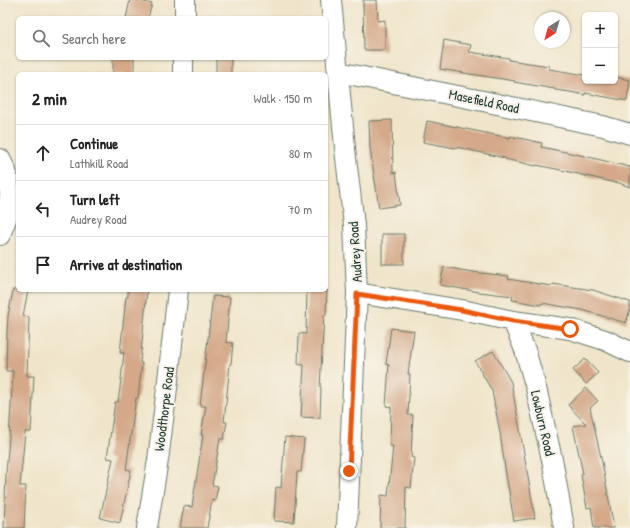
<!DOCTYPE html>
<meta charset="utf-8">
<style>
:root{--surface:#fff;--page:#f6f6f6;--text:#222;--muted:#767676;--line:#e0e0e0}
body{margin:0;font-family:"Patrick Hand",sans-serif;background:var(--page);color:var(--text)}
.controls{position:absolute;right:12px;top:12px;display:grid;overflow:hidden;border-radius:6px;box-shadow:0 1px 3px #0004}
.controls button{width:36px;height:36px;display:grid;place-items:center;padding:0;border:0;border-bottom:1px solid var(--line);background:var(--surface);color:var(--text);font:20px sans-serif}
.compass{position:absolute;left:534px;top:12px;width:36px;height:36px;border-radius:50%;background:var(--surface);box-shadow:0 1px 3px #0004;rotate:217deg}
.stop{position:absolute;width:12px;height:12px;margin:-9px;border:3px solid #ea580c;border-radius:50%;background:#fff}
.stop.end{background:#ea580c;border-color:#fff;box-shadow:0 1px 4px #0008}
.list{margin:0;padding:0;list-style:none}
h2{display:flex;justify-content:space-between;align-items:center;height:52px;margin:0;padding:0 16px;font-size:17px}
h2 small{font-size:13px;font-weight:400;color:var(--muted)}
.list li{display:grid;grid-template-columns:26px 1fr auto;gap:12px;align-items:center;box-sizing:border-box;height:56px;padding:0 16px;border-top:1px solid var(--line)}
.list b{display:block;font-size:15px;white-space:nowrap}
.list p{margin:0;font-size:13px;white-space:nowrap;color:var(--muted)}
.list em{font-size:13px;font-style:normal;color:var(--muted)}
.icon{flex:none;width:22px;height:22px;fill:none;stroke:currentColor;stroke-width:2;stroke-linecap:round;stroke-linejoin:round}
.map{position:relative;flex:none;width:630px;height:528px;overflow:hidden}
.search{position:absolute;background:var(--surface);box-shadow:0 1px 3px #0004;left:16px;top:16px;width:312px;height:44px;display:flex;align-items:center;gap:10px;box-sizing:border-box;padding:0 14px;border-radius:6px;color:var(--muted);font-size:15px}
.panel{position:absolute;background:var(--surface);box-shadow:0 1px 3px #0004;left:16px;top:72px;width:312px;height:220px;border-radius:6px}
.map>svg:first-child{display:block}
</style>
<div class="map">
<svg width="630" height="528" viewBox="0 0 630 528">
<rect width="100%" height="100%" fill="#f7f3e8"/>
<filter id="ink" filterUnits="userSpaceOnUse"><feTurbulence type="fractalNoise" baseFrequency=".025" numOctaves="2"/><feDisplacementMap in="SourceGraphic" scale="8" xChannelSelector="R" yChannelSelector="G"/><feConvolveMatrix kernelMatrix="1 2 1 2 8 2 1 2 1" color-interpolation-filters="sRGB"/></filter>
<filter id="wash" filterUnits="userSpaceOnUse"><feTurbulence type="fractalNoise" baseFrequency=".012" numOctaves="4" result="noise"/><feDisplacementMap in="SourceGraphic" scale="16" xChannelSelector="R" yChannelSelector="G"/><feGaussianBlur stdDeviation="0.9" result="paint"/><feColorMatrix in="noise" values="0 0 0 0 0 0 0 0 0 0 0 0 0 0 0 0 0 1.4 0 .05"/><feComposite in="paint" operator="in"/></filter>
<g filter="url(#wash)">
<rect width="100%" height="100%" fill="#f0e5ca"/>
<g id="blocks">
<g fill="#d4a888">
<polygon points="130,0 137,0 152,4 148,18 126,18"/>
<polygon points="363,0 377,0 378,21 385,20 385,50 364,50"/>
<polygon points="444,40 471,45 469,52 509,58 509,60 549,66 549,69 585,75 585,81 615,81 615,77 630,80 627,101 585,93 585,95 570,92 555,90 555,89 514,82 515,81 470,74 440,69"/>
<rect x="113" y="58" width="21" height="16"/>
<rect x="216" y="58" width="15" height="16"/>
<polygon points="392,120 393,173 396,172 400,205 379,208 370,148 369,121"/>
<polygon points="427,121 510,138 510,136 542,143 541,147 580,155 630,167 630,187 616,182 616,183 561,170 536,165 536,166 505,159 505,158 456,147 455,148 423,142"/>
<rect x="382" y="234" width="22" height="30"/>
<polygon points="444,267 472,272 509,276 508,279 552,286 553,284 593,290 630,302 630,309 626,323 582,310 542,303 541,305 512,300 513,296 479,292 440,285"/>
<polygon points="13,290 28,290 23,316 29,317 27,376 34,376 31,432 25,432 20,486 26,486 24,528 4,528 6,473 9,438 13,371 6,371 7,332 8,316"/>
<polygon points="128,290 147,290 140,363 142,363 138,398 136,398 126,469 131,470 120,523 100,518 113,459 107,458 115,402 118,402 120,388 124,353 120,353 126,297 128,297"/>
<polygon points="307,290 327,290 326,315 324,315 320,387 321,387 320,418 301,417 304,365 298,364 299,333 306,334"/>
<polygon points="213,296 230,297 226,342 233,343 231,364 230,364 224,422 227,422 224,439 220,439 212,485 218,486 215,501 212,500 207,528 180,528 184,506 192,507 203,435 201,435 206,406 200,406"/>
<polygon points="391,328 414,331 408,374 410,374 408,415 413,415 411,457 414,458 411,488 406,487 405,528 380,528 381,495 388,496 393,446 390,446 391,407 386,406 389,365 386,364"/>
<polygon points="493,351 511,382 520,430 535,518 514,521 506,474 500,433 492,391 475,361"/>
<polygon points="585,359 598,373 586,384 573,370"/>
<polygon points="586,388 598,401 590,408 602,462 614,528 594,528 591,507 587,508 581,475 583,474 573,426 586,424 568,405"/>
<polygon points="285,437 304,439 301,472 297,472 294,522 274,521 276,487 281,488"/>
</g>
</g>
</g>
<g filter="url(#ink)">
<use href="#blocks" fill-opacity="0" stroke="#687868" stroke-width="1"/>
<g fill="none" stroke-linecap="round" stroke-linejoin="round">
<g stroke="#687868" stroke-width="22">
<g id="minor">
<polyline points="331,0 346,158 354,225 357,293 347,528"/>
<polyline points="185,18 185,0"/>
<polyline points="338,72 483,101 603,126 630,134"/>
<polyline points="183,74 183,58"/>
<polyline points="0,159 6,171 10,194 7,217 0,235"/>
<polyline points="357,293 462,310 513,321 570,329 605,340 630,352"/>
<polyline points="513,321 525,350 536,388 553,464 564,528"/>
<polyline points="147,528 158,460 168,380 178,290"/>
</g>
</g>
<use href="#minor" stroke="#fff" stroke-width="20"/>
</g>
</g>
<g fill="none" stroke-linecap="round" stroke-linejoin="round" filter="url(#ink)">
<polyline stroke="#ea580c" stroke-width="5" points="349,471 357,294 462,310 513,321 570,329"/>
</g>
<g text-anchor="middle" stroke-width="4" stroke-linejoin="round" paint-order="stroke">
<g font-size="14" fill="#1f3d34" stroke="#f7f3e8">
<text transform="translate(484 101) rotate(12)" y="5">Masefield Road</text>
<text transform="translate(355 252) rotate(-94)" y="5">Audrey Road</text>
<text transform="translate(164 409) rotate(-83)" y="5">Woodthorpe Road</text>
<text transform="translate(543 423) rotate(77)" y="5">Lowburn Road</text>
</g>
</g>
</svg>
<div class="controls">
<button>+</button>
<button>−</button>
</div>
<svg class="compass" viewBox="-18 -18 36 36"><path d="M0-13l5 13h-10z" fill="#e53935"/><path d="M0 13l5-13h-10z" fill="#767676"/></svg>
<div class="stop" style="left:570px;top:329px"></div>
<div class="stop end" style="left:349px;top:471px"></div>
<div class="search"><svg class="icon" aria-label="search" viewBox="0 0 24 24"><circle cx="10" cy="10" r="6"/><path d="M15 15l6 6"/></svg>Search here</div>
<section class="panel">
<h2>2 min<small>Walk · 150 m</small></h2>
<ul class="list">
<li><svg class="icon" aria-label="ahead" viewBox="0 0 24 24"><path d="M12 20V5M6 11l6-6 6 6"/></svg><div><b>Continue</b><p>Lathkill Road</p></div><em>80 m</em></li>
<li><svg class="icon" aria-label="left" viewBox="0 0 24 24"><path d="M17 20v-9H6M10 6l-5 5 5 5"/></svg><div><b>Turn left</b><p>Audrey Road</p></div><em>70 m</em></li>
<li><svg class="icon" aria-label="arrive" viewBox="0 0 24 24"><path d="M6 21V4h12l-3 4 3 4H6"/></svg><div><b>Arrive at destination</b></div></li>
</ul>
</section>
</div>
